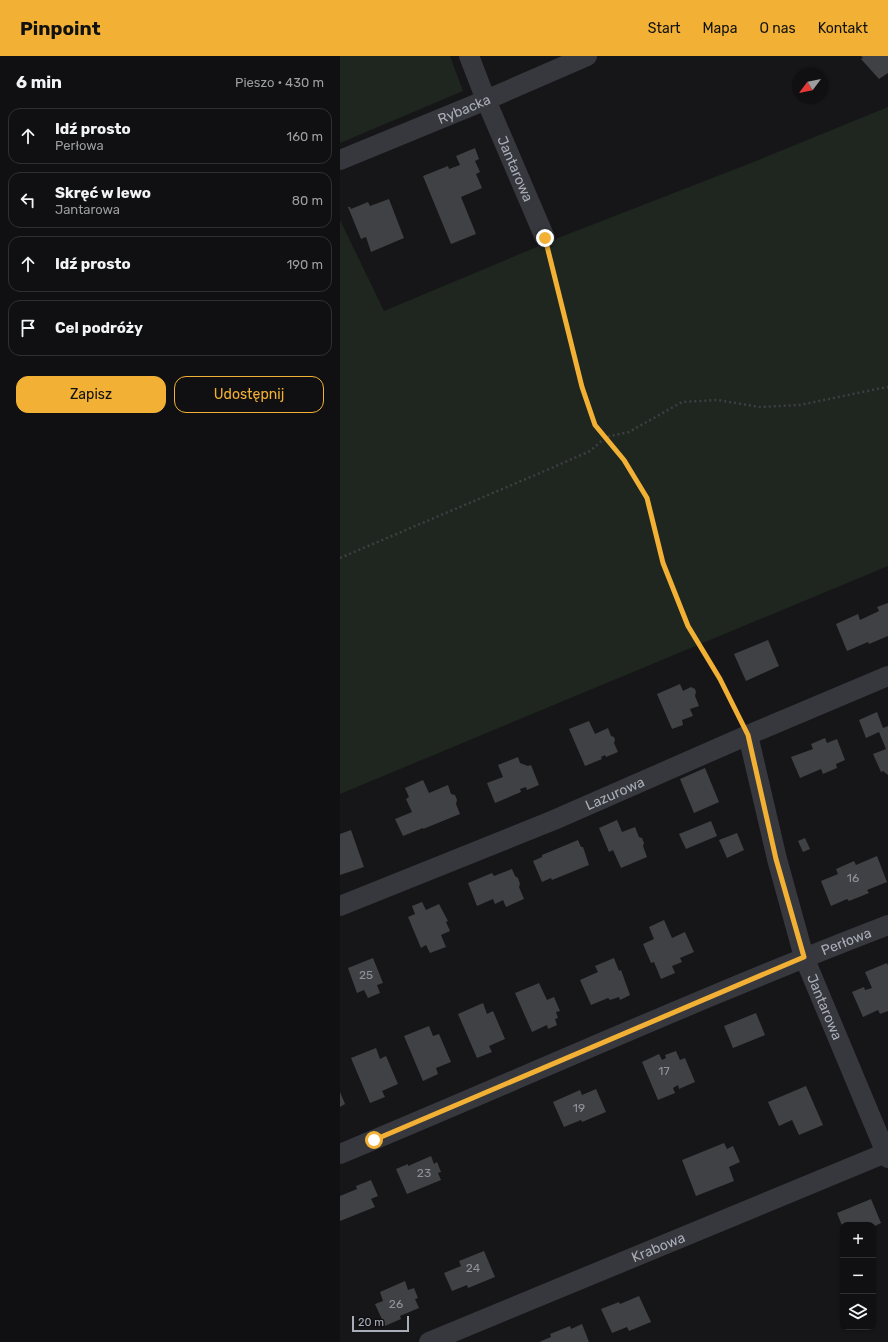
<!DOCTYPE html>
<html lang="pl">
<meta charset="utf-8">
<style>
:root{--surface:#101012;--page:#1e1e20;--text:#f1f3f6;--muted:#9c9d9f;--line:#303032;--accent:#f2b134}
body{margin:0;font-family:Rubik,sans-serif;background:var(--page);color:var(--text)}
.controls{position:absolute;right:12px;bottom:12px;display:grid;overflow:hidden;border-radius:8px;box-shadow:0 1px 3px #0004}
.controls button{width:36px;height:36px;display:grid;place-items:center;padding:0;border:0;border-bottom:1px solid var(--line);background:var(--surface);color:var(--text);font:20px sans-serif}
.compass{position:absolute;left:452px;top:12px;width:36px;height:36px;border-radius:50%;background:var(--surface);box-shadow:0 1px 3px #0004;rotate:238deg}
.scale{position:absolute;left:12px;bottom:10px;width:57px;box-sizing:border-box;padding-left:4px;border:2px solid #a8adb8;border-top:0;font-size:11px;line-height:14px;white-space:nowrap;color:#a8adb8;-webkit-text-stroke:3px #111113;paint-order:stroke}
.stop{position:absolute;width:12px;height:12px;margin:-9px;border:3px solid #f2b134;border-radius:50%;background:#fff}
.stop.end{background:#f2b134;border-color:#fff;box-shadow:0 1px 4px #0008}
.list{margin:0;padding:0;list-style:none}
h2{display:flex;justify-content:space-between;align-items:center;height:52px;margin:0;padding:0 16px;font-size:17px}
h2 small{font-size:13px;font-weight:400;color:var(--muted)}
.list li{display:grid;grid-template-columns:26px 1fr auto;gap:12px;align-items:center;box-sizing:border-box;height:56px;margin:0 8px 8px;padding:0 8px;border:1px solid var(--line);border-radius:12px}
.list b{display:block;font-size:15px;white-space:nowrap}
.list p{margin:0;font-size:13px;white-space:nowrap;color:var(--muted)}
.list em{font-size:13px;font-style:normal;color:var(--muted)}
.actions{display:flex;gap:8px;padding:12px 16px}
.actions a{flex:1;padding:9px 0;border:1px solid var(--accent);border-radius:12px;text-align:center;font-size:14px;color:var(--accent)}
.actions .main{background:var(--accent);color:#111}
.icon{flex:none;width:22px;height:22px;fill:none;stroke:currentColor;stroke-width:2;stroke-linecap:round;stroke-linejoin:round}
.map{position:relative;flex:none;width:548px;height:1286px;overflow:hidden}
header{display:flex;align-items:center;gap:24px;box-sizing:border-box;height:56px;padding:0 20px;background:var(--accent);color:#111}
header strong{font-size:19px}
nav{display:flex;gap:22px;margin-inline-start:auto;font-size:14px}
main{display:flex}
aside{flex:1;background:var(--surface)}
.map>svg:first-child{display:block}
</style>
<header>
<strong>Pinpoint</strong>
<nav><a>Start</a><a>Mapa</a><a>O nas</a><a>Kontakt</a></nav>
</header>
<main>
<aside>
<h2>6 min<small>Pieszo · 430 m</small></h2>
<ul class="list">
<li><svg class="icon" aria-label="ahead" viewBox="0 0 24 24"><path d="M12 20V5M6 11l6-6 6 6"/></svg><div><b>Idź prosto</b><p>Perłowa</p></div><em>160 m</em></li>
<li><svg class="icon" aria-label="left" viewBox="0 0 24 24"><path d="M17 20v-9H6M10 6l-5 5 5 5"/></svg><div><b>Skręć w lewo</b><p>Jantarowa</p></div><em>80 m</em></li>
<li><svg class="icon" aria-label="ahead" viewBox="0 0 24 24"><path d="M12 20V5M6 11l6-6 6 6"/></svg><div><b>Idź prosto</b></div><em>190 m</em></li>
<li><svg class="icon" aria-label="arrive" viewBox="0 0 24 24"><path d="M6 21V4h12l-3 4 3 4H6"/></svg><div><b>Cel podróży</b></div></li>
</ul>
<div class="actions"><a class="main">Zapisz</a><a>Udostępnij</a></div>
</aside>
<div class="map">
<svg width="548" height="1286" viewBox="0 0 548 1286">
<rect width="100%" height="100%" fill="#161618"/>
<g fill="#1e261f">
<polygon points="0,0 110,0 123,35 0,87"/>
<polygon points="548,51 548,510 0,738 0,164 44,255 218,182 411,107"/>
</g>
<g fill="#404145">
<polygon points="521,0 548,0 548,17 539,23 521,3 523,2"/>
<polygon points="135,92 139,103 135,105 140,116 136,118 142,132 121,141 136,178 111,188 83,120 108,110 109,113 120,109 116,100"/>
<polygon points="49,143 64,182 31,196 26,181 21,183 8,151 10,151 11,153 28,146 30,150"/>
<polygon points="548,547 548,580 529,588 528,586 507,595 496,568 518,558 520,564 539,555 537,551"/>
<polygon points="428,584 439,610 406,625 394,598"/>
<polygon points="340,628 343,635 351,631 355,633 356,636 355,640 359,650 350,653 353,660 342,664 343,669 332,673 317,638"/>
<polygon points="537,656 543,672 548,670 548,719 543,715 541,716 533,698 546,693 539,676 526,682 519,664"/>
<polygon points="249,665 255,678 268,672 271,680 274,681 275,684 274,687 278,696 266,701 265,699 261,701 262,703 245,710 229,673"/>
<polygon points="485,682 487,687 497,683 505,704 496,708 497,712 483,718 481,713 460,722 451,701 473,693 471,688"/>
<polygon points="178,701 180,707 188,710 191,709 199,729 187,734 186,731 180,733 181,736 155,747 147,727 163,721 158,709"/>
<polygon points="365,712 379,746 354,757 340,723"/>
<polygon points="83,724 89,737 108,729 111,738 115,739 117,744 116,748 120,758 83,773 83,772 63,780 55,763 72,756 66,743 69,741 65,732"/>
<polygon points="277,764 282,776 295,771 299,781 302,782 304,787 303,790 307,801 281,812 273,794 269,796 259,772"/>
<polygon points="371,765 377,780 346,793 339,778"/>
<polygon points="11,774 24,811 0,819 0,778"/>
<polygon points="397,777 404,794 387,802 379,784"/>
<polygon points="465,782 470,793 463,796 458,785"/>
<polygon points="238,784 241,791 243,791 249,809 212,824 211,822 202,826 193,805 202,801 202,799"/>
<polygon points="537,800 547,826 527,834 529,837 509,845 507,843 491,850 481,825 498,818 496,813 514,805 516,809"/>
<polygon points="172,813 175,820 178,822 180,828 179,831 184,843 166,851 163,844 155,848 153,843 137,850 128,827 152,817 154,820"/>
<polygon points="82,846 86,854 99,848 108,865 106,866 110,875 101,879 106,891 90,897 86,889 81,892 68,861 75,858 72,850"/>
<polygon points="324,864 332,882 345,876 354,896 340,902 342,906 332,910 335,917 321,923 314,906 311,907 303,888 314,883 309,871"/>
<polygon points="33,902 43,927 37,929 40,937 28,942 24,934 17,937 8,912"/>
<polygon points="274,902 279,915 281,914 290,939 280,944 279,941 270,944 268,942 251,949 240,924 258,916 255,910"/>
<polygon points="547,907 548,910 548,955 540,958 538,954 523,961 512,936 524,931 525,934 532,932 525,916"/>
<polygon points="199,927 207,944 214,941 220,955 216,956 218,962 215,963 217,969 208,973 207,969 192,976 175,937"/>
<polygon points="143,947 147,958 153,955 165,983 149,990 152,996 137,1002 118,958"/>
<polygon points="416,957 425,979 393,992 384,970"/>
<polygon points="89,970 93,980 99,978 111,1006 96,1012 98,1018 83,1025 64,980"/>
<polygon points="36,992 40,1003 46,1000 58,1028 42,1035 45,1041 30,1047 11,1002"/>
<polygon points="336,995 340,1004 345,1002 355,1026 339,1033 338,1029 333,1032 335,1037 318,1044 302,1006 319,998 322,1004 326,1002 325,999"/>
<polygon points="466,1030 483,1069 459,1079 452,1064 439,1070 428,1046"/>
<polygon points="256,1033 266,1056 242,1066 241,1064 224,1071 213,1046 240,1034 242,1039"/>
<polygon points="0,1036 5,1048 0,1051"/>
<polygon points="384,1087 387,1093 393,1090 400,1106 389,1111 394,1125 356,1140 342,1104"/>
<polygon points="91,1100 94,1108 97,1106 101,1116 98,1117 101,1124 67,1138 56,1113 68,1108 68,1110"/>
<polygon points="31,1124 38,1140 31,1143 35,1151 0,1165 0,1140 17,1133 16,1130"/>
<polygon points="531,1143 541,1167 533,1171 533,1169 503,1169 503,1172 497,1157"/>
<polygon points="144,1195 155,1221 128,1232 127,1229 112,1235 104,1217 121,1210 119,1205"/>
<polygon points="65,1225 68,1234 74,1232 78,1242 75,1243 79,1252 60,1260 61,1263 45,1270 35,1248 43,1245 40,1236"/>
<polygon points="299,1240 311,1266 289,1275 287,1271 272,1277 261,1253 279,1246 280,1248"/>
<polygon points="242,1268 249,1286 199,1286 211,1281 210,1278 230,1270 231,1273"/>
</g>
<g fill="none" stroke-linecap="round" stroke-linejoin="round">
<g stroke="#3d3f44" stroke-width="2.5" stroke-dasharray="2 3" stroke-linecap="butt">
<polyline points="210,200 242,331 255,369 284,404 307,442 323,507 348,571 380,623 399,662"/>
<polyline points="0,502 207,414 250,395 266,381 289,376 342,346 378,344 419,351 460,349 537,333 548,331"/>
</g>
<g stroke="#37383d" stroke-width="20">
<path id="s1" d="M129,0L146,44L205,182"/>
<path id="s2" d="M0,104L146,44L247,0"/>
<path id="s3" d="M408,679L437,803L464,901L548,1102"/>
<path id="s4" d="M0,850L214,764L408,679L548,620"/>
<path id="s5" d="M0,1098C183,1022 363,940 548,869"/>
<path id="s6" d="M89,1286L548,1096"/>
</g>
</g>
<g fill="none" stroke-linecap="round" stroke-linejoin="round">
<polyline stroke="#f2b134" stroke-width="5" points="34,1084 464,901 436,803 408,679 380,623 348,570 323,507 307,442 284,404 255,369 242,331 205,182"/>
</g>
<g text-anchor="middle" stroke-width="3" stroke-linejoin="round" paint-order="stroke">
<g font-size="12" fill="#8e929b">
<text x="513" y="826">16</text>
<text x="26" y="923">25</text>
<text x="324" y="1019">17</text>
<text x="239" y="1056">19</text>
<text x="84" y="1121">23</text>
<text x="133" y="1216">24</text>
<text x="56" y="1252">26</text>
</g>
<g font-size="14" fill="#a8adb8" stroke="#111113">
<text dy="5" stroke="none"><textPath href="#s2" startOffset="134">Rybacka</textPath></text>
<text dy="5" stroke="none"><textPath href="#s1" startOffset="122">Jantarowa</textPath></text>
<text dy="5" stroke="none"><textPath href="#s4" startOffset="297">Lazurowa</textPath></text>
<text dy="5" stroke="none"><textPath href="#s5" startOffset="549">Perłowa</textPath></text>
<text dy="5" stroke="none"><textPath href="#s3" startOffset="283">Jantarowa</textPath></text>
<text dy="5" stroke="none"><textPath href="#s6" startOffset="248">Krabowa</textPath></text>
</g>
</g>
</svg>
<div class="controls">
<button>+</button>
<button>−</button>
<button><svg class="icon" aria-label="layers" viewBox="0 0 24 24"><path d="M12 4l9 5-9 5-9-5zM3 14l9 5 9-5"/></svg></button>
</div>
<svg class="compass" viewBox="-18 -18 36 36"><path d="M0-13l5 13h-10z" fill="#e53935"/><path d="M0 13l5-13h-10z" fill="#9c9d9f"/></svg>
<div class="scale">20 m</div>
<div class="stop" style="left:34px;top:1084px"></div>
<div class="stop end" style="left:205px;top:182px"></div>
</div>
</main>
